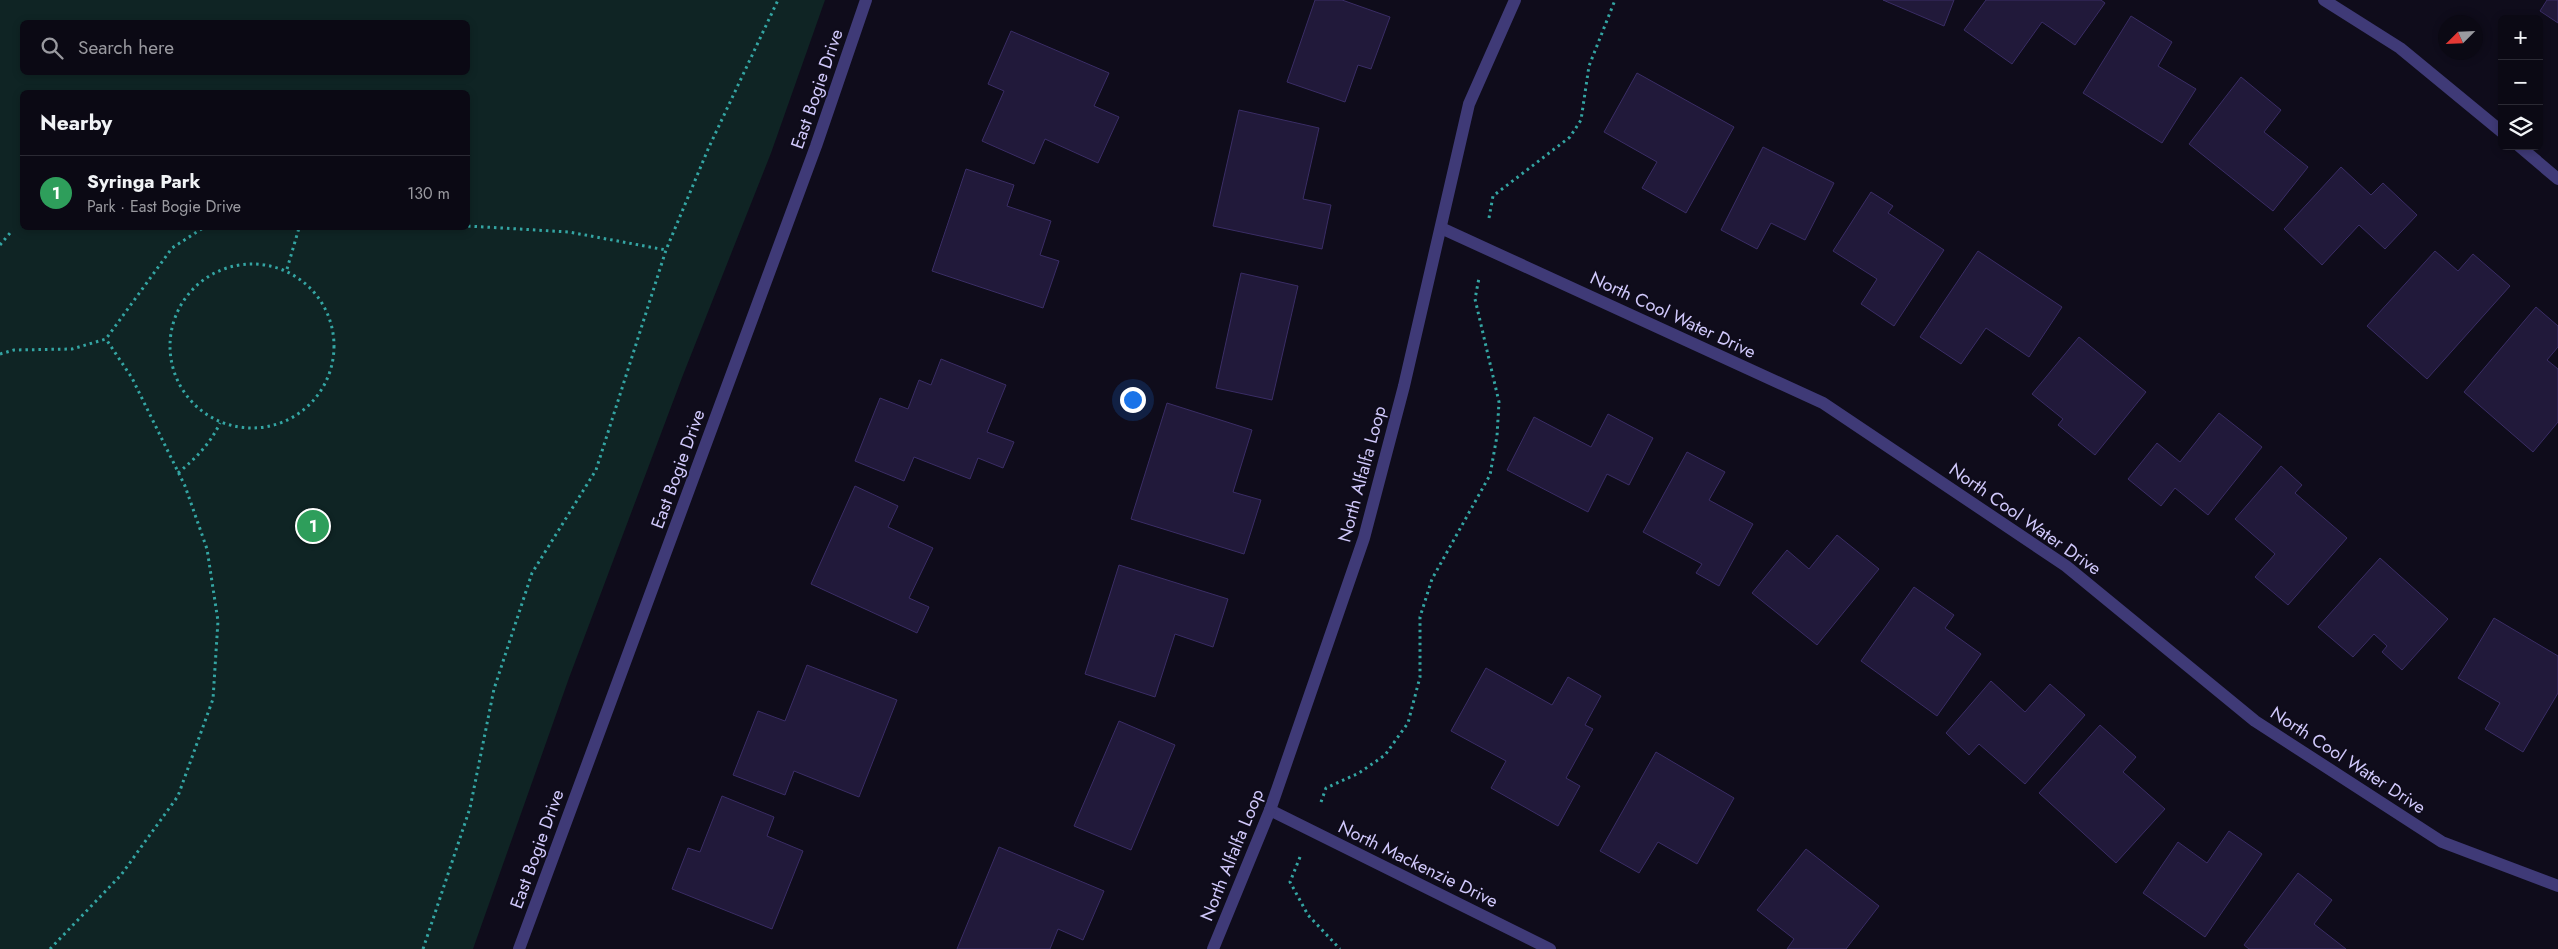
<!DOCTYPE html>
<meta charset="utf-8">
<style>
:root{--surface:#0b0914;--page:#14121d;--text:#f1f3f6;--muted:#9a9aa0;--line:#2b2a34;--accent:#0ec4e2}
body{margin:0;font-family:Jost,sans-serif;background:var(--page);color:var(--text)}
.controls{position:absolute;right:15px;top:15px;display:grid;overflow:hidden;border-radius:8px;box-shadow:0 2px 8px #0003}
.controls button{width:45px;height:45px;display:grid;place-items:center;padding:0;border:0;border-bottom:1px solid var(--line);background:var(--surface);color:var(--text);font:25px sans-serif}
.compass{position:absolute;left:2438px;top:15px;width:45px;height:45px;border-radius:50%;background:var(--surface);box-shadow:0 2px 8px #0003;rotate:246deg}
.you{position:absolute;left:1132px;top:399px;width:18px;height:18px;margin:-12px;border:4px solid #fff;border-radius:50%;background:#1a73e8;box-shadow:0 0 0 8px #1a73e833}
.badge{display:grid;place-items:center;width:32px;height:32px;border-radius:50%;background:var(--accent);color:#fff;font-size:16px;font-weight:700}
.pin{position:absolute;translate:-50% -50%;border:2px solid #fff;box-shadow:0 1px 5px #0006}
.list{margin:0;padding:0;list-style:none}
h2{display:flex;justify-content:space-between;align-items:center;height:65px;margin:0;padding:0 20px;font-size:21px}
h2 small{font-size:16px;font-weight:400;color:var(--muted)}
.list li{display:grid;grid-template-columns:32px 1fr auto;gap:15px;align-items:center;box-sizing:border-box;height:75px;padding:0 20px;border-top:1px solid var(--line)}
.list b{display:block;font-size:19px;white-space:nowrap}
.list p{margin:0;font-size:16px;white-space:nowrap;color:var(--muted)}
.list em{font-size:16px;font-style:normal;color:var(--muted)}
.icon{flex:none;width:28px;height:28px;fill:none;stroke:currentColor;stroke-width:2;stroke-linecap:round;stroke-linejoin:round}
.map{position:relative;flex:none;width:2558px;height:949px;overflow:hidden}
.search{position:absolute;background:var(--surface);box-shadow:0 2px 8px #0003;left:20px;top:20px;width:450px;height:55px;display:flex;align-items:center;gap:12px;box-sizing:border-box;padding:0 18px;border-radius:8px;color:var(--muted);font-size:19px}
.panel{position:absolute;background:var(--surface);box-shadow:0 2px 8px #0003;left:20px;top:90px;width:450px;height:140px;border-radius:8px}
.map>svg:first-child{display:block}
</style>
<div class="map">
<svg width="2558" height="949" viewBox="0 0 2558 949">
<rect width="100%" height="100%" fill="#0f0c1b"/>
<path fill="#0f2424" fill-rule="evenodd" d="M0,0H825L771,153L683,375L569,678L473,949H0ZM468,22V72H22V22ZM468,92V228H22V92Z"/>
<g fill="#21193a" stroke="#3a2d65">
<polygon points="1315,0 1342,0 1390,17 1371,69 1358,65 1345,102 1287,82"/>
<polygon points="1883,0 1954,0 1944,26"/>
<polygon points="1986,0 2101,0 2105,3 2075,45 2042,22 2012,64 1964,30"/>
<polygon points="2547,0 2558,0 2558,23 2540,11"/>
<polygon points="2131,16 2172,42 2158,66 2196,89 2162,143 2083,93"/>
<polygon points="1011,31 1109,73 1094,106 1119,117 1098,163 1045,139 1034,164 982,141 1004,91 988,84"/>
<polygon points="1637,73 1734,127 1686,213 1642,188 1657,162 1604,132"/>
<polygon points="2241,77 2281,110 2264,132 2308,167 2273,211 2189,144"/>
<polygon points="1239,110 1319,128 1303,199 1331,205 1322,249 1213,226"/>
<polygon points="1763,147 1834,183 1805,240 1771,223 1757,249 1721,230"/>
<polygon points="2341,167 2371,195 2383,183 2417,215 2385,249 2359,225 2322,265 2284,229"/>
<polygon points="966,169 1014,185 1007,206 1051,221 1040,255 1059,261 1043,308 932,271"/>
<polygon points="1871,192 1893,206 1888,213 1944,250 1894,326 1861,304 1877,279 1833,251"/>
<polygon points="1978,251 2062,307 2029,357 1986,328 1961,364 1920,337"/>
<polygon points="2435,251 2458,271 2473,254 2510,286 2427,379 2367,326"/>
<polygon points="1241,273 1298,286 1272,400 1216,388"/>
<polygon points="2536,307 2558,326 2558,347 2547,360 2558,369 2558,422 2533,452 2464,392"/>
<polygon points="2079,337 2146,392 2095,455 2058,425 2063,419 2032,394"/>
<polygon points="941,359 1006,385 987,432 1014,442 1003,468 978,458 970,479 914,457 904,481 855,461 880,398 908,409 919,380 931,385"/>
<polygon points="1167,403 1252,430 1233,492 1261,500 1244,554 1131,519"/>
<polygon points="2219,413 2262,447 2208,515 2175,488 2161,506 2128,479 2157,443 2180,462"/>
<polygon points="1608,414 1653,438 1629,485 1607,474 1588,512 1507,470 1534,417 1591,447"/>
<polygon points="1687,452 1725,472 1709,500 1753,524 1719,586 1696,573 1702,564 1643,532"/>
<polygon points="2281,466 2302,485 2295,493 2347,538 2288,605 2255,577 2275,554 2235,519"/>
<polygon points="855,486 898,506 888,527 933,548 909,598 929,607 917,633 811,584"/>
<polygon points="1837,535 1879,569 1817,645 1752,593 1787,550 1809,569"/>
<polygon points="2380,558 2448,619 2402,670 2382,652 2387,646 2374,634 2353,657 2318,627"/>
<polygon points="1119,565 1228,599 1213,647 1175,634 1155,697 1085,674"/>
<polygon points="1914,587 1954,615 1945,628 1981,654 1937,716 1861,661"/>
<polygon points="2494,618 2558,656 2558,693 2523,752 2485,729 2500,703 2458,678"/>
<polygon points="807,665 897,700 859,797 794,771 785,795 733,775 758,711 785,721"/>
<polygon points="1486,668 1552,705 1568,677 1601,696 1585,725 1593,729 1566,778 1580,786 1558,826 1491,788 1506,761 1451,731"/>
<polygon points="1991,681 2025,712 2050,684 2085,715 2025,784 1979,744 1969,755 1946,733"/>
<polygon points="1119,721 1175,745 1131,850 1074,826"/>
<polygon points="2100,725 2136,757 2123,772 2165,809 2116,863 2039,793"/>
<polygon points="1656,752 1734,798 1697,864 1658,842 1639,873 1600,851"/>
<polygon points="722,796 774,817 767,836 803,851 772,929 672,889 688,848 700,852"/>
<polygon points="2229,831 2262,854 2205,937 2143,893 2178,842 2207,863"/>
<polygon points="999,847 1104,891 1083,940 1058,929 1050,949 957,949"/>
<polygon points="1806,849 1879,906 1846,949 1787,949 1794,939 1757,910"/>
<polygon points="2298,873 2332,900 2314,924 2346,949 2249,949 2244,945"/>
</g>
<g fill="none" stroke-linecap="round" stroke-linejoin="round">
<g stroke="#34a5a3" stroke-width="3" stroke-dasharray="2.5 4" stroke-linecap="butt">
<polyline points="1489,218 1493,196 1570,137 1581,120 1589,66 1615,0"/>
<polyline points="468,226 569,232 666,250"/>
<polyline points="0,245 10,233"/>
<circle cx="252" cy="346" r="82"/>
<polyline points="287,269 299,228"/>
<polyline points="0,354 14,350 72,349 106,339 172,248 203,228"/>
<path d="M178,473C196,458 210,444 220,423"/>
<polyline points="1321,802 1326,788 1359,773 1385,755 1408,723 1420,677 1420,617 1432,579 1490,475 1497,436 1499,402 1475,299 1479,278"/>
<polyline points="1300,857 1290,882 1308,915 1340,949"/>
<polyline points="50,949 121,875 178,796 213,699 218,621 207,549 185,486 132,378 106,339"/>
<polyline points="423,949 470,808 494,689 532,573 596,470 666,250 709,147 778,0"/>
</g>
<g stroke="#3f3a77" stroke-width="12">
<polyline points="2324,0 2400,48 2502,132"/>
<polyline points="2519,146 2558,179"/>
<polyline points="1441,228 1823,403 2066,566 2255,721 2442,842 2558,886"/>
<polyline points="1270,810 1550,949"/>
<polyline points="519,949 816,146 866,0"/>
<polyline points="1213,949 1270,810 1364,538 1404,386 1469,104 1515,0"/>
</g>
</g>
<g text-anchor="middle" stroke-width="4" stroke-linejoin="round" paint-order="stroke">
<g font-size="18" fill="#d1c9fc" stroke="#0f0c1b">
<text transform="translate(817 89) rotate(-71)" y="6">East Bogie Drive</text>
<text transform="translate(1673 315) rotate(25)" y="6">North Cool Water Drive</text>
<text transform="translate(678 469) rotate(-70)" y="6">East Bogie Drive</text>
<text transform="translate(1362 474) rotate(-75)" y="6">North Alfalfa Loop</text>
<text transform="translate(2025 519) rotate(35)" y="6">North Cool Water Drive</text>
<text transform="translate(2348 760) rotate(33)" y="6">North Cool Water Drive</text>
<text transform="translate(537 849) rotate(-70)" y="6">East Bogie Drive</text>
<text transform="translate(1232 855) rotate(-68)" y="6">North Alfalfa Loop</text>
<text transform="translate(1418 864) rotate(26)" y="6">North Mackenzie Drive</text>
</g>
</g>
</svg>
<div class="controls">
<button>+</button>
<button>−</button>
<button><svg class="icon" aria-label="layers" viewBox="0 0 24 24"><path d="M12 4l9 5-9 5-9-5zM3 14l9 5 9-5"/></svg></button>
</div>
<svg class="compass" viewBox="-18 -18 36 36"><path d="M0-13l5 13h-10z" fill="#e53935"/><path d="M0 13l5-13h-10z" fill="#9a9aa0"/></svg>
<div class="you"></div>
<div class="pin badge" style="left:313px;top:526px;background:#2e9e5b">1</div>
<div class="search"><svg class="icon" aria-label="search" viewBox="0 0 24 24"><circle cx="10" cy="10" r="6"/><path d="M15 15l6 6"/></svg>Search here</div>
<section class="panel">
<h2>Nearby<small></small></h2>
<ul class="list">
<li><span class="badge" style="background:#2e9e5b">1</span><div><b>Syringa Park</b><p>Park · East Bogie Drive</p></div><em>130 m</em></li>
</ul>
</section>
</div>
